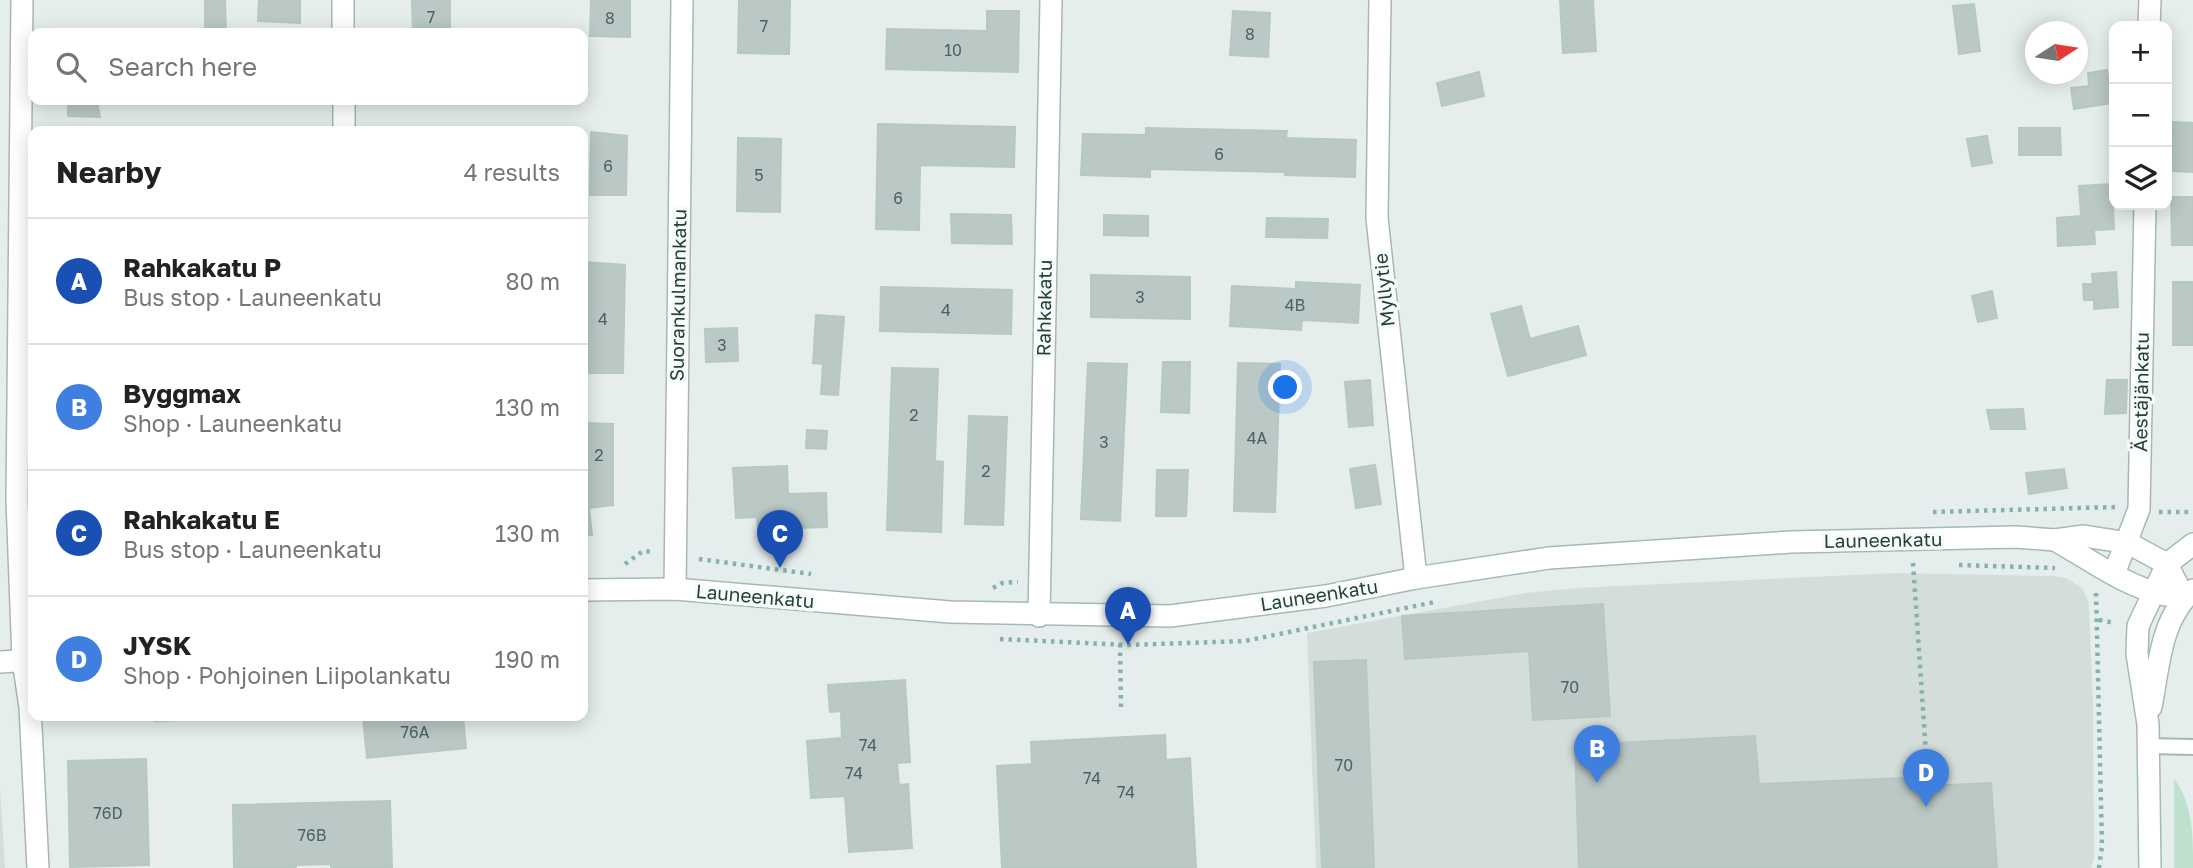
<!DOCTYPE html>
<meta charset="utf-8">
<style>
:root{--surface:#fff;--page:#f6f6f6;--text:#222;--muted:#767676;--line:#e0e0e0;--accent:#0b8043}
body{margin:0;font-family:"Golos Text",sans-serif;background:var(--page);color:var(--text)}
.controls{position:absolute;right:21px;top:21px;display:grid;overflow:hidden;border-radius:14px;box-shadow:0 4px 18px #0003}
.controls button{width:63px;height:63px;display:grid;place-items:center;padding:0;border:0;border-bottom:2px solid var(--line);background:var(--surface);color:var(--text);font:35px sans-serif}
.compass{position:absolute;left:2025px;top:21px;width:63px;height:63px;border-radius:50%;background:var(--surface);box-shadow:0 4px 18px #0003;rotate:78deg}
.you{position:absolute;left:1286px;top:388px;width:24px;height:24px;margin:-18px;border:5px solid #fff;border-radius:50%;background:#1a73e8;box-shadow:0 0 0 10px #1a73e833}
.badge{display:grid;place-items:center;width:46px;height:46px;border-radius:50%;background:var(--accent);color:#fff;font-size:23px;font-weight:700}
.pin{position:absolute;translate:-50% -58px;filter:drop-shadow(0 2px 4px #0008)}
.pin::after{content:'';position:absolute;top:37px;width:24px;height:21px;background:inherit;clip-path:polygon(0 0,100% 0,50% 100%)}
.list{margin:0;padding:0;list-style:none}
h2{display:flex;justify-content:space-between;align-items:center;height:91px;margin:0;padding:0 28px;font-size:30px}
h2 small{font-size:23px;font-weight:400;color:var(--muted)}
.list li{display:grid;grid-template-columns:46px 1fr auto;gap:21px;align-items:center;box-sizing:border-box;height:126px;padding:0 28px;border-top:2px solid var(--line)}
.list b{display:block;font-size:26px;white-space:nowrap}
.list p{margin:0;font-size:23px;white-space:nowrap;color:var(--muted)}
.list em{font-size:23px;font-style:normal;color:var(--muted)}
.icon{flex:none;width:38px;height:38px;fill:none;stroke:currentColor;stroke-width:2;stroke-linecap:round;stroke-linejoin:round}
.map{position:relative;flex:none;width:2193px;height:868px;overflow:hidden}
.search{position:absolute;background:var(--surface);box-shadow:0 4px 18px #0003;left:28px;top:28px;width:560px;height:77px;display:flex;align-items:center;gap:18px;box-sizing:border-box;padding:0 24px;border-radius:14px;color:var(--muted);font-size:26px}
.panel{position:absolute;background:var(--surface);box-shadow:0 4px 18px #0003;left:28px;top:126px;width:560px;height:595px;border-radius:14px}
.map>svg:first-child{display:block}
</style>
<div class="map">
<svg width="2193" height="868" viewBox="0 0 2193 868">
<rect width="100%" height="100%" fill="#e5eeec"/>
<g fill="#d3dedb">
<polygon points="1896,573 2051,576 2066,578 2082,588 2089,603 2093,704 2094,859 2091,868 1316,868 1307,633 1526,593 1576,588"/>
<polygon points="0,786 5,868 0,868"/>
</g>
<path fill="#bee0cd" d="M2174,779C2193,803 2193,837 2193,868H2174Z"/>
<g fill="#bac9c6" stroke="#b7c8c4" stroke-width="2">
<polygon points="205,0 225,0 226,33 205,33"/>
<polygon points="259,0 300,0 300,23 258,21"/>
<polygon points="412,0 450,0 450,33 413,33"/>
<polygon points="591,0 630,0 630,37 590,36"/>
<polygon points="739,0 790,0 789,54 738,53"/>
<polygon points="1560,0 1593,0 1596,51 1563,53"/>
<polygon points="1974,4 1980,51 1959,54 1953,6"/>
<polygon points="987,11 1019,11 1018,72 886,69 887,29 987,31"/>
<polygon points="1233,11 1270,13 1268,57 1230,55"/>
<polygon points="2107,70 2112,103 2074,109 2071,88 2089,86 2088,73"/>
<polygon points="1479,72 1484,96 1442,106 1437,83"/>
<polygon points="68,100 111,100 97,102 100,117 68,116"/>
<polygon points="2173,122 2193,123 2193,172 2171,171"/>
<polygon points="878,124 1015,127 1014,167 920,165 919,230 876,229"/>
<polygon points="407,128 444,129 444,131 407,131"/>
<polygon points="1146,128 1287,131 1286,138 1356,140 1355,177 1285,175 1285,172 1150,169 1150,177 1081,175 1083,134 1146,135"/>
<polygon points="2019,128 2060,128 2061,155 2019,155"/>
<polygon points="591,132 627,136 626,195 590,195"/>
<polygon points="1987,136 1992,163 1972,166 1967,139"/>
<polygon points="738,138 781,139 780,212 737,211"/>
<polygon points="2112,184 2114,229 2094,230 2095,244 2058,246 2057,218 2081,216 2079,186"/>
<polygon points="2171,197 2193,197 2193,245 2172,245"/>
<polygon points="951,214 1011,215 1012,244 952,243"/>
<polygon points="1104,215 1148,216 1148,236 1104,235"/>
<polygon points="1267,218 1328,219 1327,238 1266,237"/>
<polygon points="583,262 625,265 623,373 583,373"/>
<polygon points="2116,272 2118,307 2094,309 2094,300 2084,300 2083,284 2093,284 2092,274"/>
<polygon points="1091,275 1190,277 1190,319 1091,317"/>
<polygon points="1296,282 1360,285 1358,323 1302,320 1301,330 1230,326 1232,286 1296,289"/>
<rect x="2173" y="282" width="20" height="63"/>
<polygon points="881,287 1012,290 1011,334 880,331"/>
<polygon points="1992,291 1997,318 1978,322 1972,296"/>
<polygon points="1521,306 1530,339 1578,326 1586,355 1508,376 1491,314"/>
<polygon points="816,315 844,317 838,395 821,394 823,364 813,363"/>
<polygon points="737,328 738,361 706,362 705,329"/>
<polygon points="1163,362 1190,362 1189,413 1161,412"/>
<polygon points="1088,363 1127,364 1120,521 1081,519"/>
<polygon points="1238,363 1280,364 1275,512 1234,511"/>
<polygon points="892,368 938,369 935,461 943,462 941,532 887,530"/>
<polygon points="1370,380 1373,425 1349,427 1345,382"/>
<polygon points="2107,380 2127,380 2126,413 2105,414"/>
<polygon points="2023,409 2025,429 1991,429 1987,410"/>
<polygon points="969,416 1007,417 1003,525 965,524"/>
<polygon points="585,423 613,424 613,505 589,508 592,535 583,535"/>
<polygon points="807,430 827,431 826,449 806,448"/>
<polygon points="1375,465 1381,504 1356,508 1350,469"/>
<polygon points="787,466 788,494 826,493 827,527 758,529 757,517 736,518 733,468"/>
<polygon points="2064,469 2067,488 2029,494 2026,473"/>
<polygon points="1157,470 1188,470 1186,516 1156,516"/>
<polygon points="1603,604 1610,716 1533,720 1529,651 1405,659 1402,616"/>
<polygon points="1366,660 1374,868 1322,868 1314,662"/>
<polygon points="905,680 910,762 897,763 899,785 908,784 912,848 849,852 845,796 811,798 807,741 842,738 841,711 830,712 828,685"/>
<polygon points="155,716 242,716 242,718 155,721"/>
<polygon points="363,716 463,716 466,748 367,758"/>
<polygon points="1165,735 1166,760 1190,758 1196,868 1002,868 997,766 1032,764 1031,742"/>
<polygon points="1755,736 1759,784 1927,777 1927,786 1991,783 1997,868 1579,868 1575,745"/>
<polygon points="146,759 149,865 70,867 68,761"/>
<polygon points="390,801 392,868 331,868 331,864 296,865 296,868 234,868 233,805"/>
</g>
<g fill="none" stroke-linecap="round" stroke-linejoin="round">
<g stroke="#a7b7b4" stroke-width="18">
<polyline id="lane" points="2148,746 2193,747"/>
</g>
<g stroke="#a7b7b4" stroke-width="24">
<g id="street">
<polyline points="22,0 17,499 23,660 30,707 38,868"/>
<polyline points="343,0 343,33"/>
<polyline points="1380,0 1377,218 1416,578"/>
<polyline points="2149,26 2150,0"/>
<polyline points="344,100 344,131"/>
<polyline points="2114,574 2139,509 2145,205"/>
<polyline points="675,589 682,0"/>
<polyline points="1039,616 1051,0"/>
</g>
</g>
<g stroke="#a3bab6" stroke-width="24">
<g id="secondary">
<path d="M2055,540C2089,559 2126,587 2165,595"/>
<polyline points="583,590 675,589 950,612 1170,616 1326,596 1416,578 1549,558 1791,542 2016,537 2055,540 2084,536 2128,543 2167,564 2184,598"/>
<polyline points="0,662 33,660"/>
<path d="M2151,707C2159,666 2160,620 2193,590"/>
<polyline points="2150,868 2148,724 2137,654 2138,626 2167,564 2193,544"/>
</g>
</g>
<g stroke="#85b2ac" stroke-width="4.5" stroke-dasharray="3.5 5" stroke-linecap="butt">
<polyline points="1933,512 2117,507"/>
<polyline points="2159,512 2193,512"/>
<polyline points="699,559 811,574"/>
<polyline points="1913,563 1927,768"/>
<polyline points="625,564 643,551 654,552"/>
<polyline points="1959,565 2055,568"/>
<polyline points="993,588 1002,583 1018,582"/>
<polyline points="2096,593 2102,846 2099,868"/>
<polyline points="2099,620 2115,623"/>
<polyline points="1000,639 1128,645 1245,641 1435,602"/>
<polyline points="1120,644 1121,707"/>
</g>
<use href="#lane" stroke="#fff" stroke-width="14"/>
<use href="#street" stroke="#fff" stroke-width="21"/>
<use href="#secondary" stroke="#fff" stroke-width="21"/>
</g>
<g text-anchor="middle" stroke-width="7" stroke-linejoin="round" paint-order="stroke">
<g font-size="16" fill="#4a6360">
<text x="431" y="23">7</text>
<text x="610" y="24">8</text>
<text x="764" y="32">7</text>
<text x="1250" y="40">8</text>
<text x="953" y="56">10</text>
<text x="1219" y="160">6</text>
<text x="608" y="172">6</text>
<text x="759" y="181">5</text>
<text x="898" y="204">6</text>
<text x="1140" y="303">3</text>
<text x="1295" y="311">4B</text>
<text x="946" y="316">4</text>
<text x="603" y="325">4</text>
<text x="722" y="351">3</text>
<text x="914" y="421">2</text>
<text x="1257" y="444">4A</text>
<text x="1104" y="448">3</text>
<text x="599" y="461">2</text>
<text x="986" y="477">2</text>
<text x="1570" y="693">70</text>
<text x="415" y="738">76A</text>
<text x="868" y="751">74</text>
<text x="1344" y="771">70</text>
<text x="854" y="779">74</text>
<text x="1092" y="784">74</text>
<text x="1126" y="798">74</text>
<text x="108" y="819">76D</text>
<text x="312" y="841">76B</text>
</g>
<g font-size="19" fill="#24413e" stroke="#f6fbf9">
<text transform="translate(1384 290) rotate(-96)" y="7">Myllytie</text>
<text transform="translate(678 295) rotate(-89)" y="7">Suorankulmankatu</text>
<text transform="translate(1044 308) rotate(-89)" y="7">Rahkakatu</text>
<text transform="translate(2141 392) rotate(-89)" y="7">Äestäjänkatu</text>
<text transform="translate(1883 540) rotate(-1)" y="7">Launeenkatu</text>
<text transform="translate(1319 595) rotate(-9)" y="7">Launeenkatu</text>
<text transform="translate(755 596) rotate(5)" y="7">Launeenkatu</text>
</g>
</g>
</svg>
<div class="controls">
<button>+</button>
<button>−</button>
<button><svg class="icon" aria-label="layers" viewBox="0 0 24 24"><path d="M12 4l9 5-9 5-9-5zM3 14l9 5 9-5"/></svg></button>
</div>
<svg class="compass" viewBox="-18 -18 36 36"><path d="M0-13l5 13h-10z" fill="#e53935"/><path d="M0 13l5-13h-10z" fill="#767676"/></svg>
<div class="you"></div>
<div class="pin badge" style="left:1128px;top:645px;background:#1a4fb4">A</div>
<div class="pin badge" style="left:1597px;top:783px;background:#3f7fe0">B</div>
<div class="pin badge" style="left:780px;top:568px;background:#1a4fb4">C</div>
<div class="pin badge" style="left:1926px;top:807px;background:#3f7fe0">D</div>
<div class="search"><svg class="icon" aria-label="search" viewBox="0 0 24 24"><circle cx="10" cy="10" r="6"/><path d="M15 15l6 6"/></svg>Search here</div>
<section class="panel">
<h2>Nearby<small>4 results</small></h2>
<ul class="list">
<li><span class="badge" style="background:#1a4fb4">A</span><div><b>Rahkakatu P</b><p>Bus stop · Launeenkatu</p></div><em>80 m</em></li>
<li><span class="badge" style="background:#3f7fe0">B</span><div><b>Byggmax</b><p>Shop · Launeenkatu</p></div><em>130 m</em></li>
<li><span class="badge" style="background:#1a4fb4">C</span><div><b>Rahkakatu E</b><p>Bus stop · Launeenkatu</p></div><em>130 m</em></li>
<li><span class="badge" style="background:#3f7fe0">D</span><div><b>JYSK</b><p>Shop · Pohjoinen Liipolankatu</p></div><em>190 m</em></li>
</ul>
</section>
</div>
